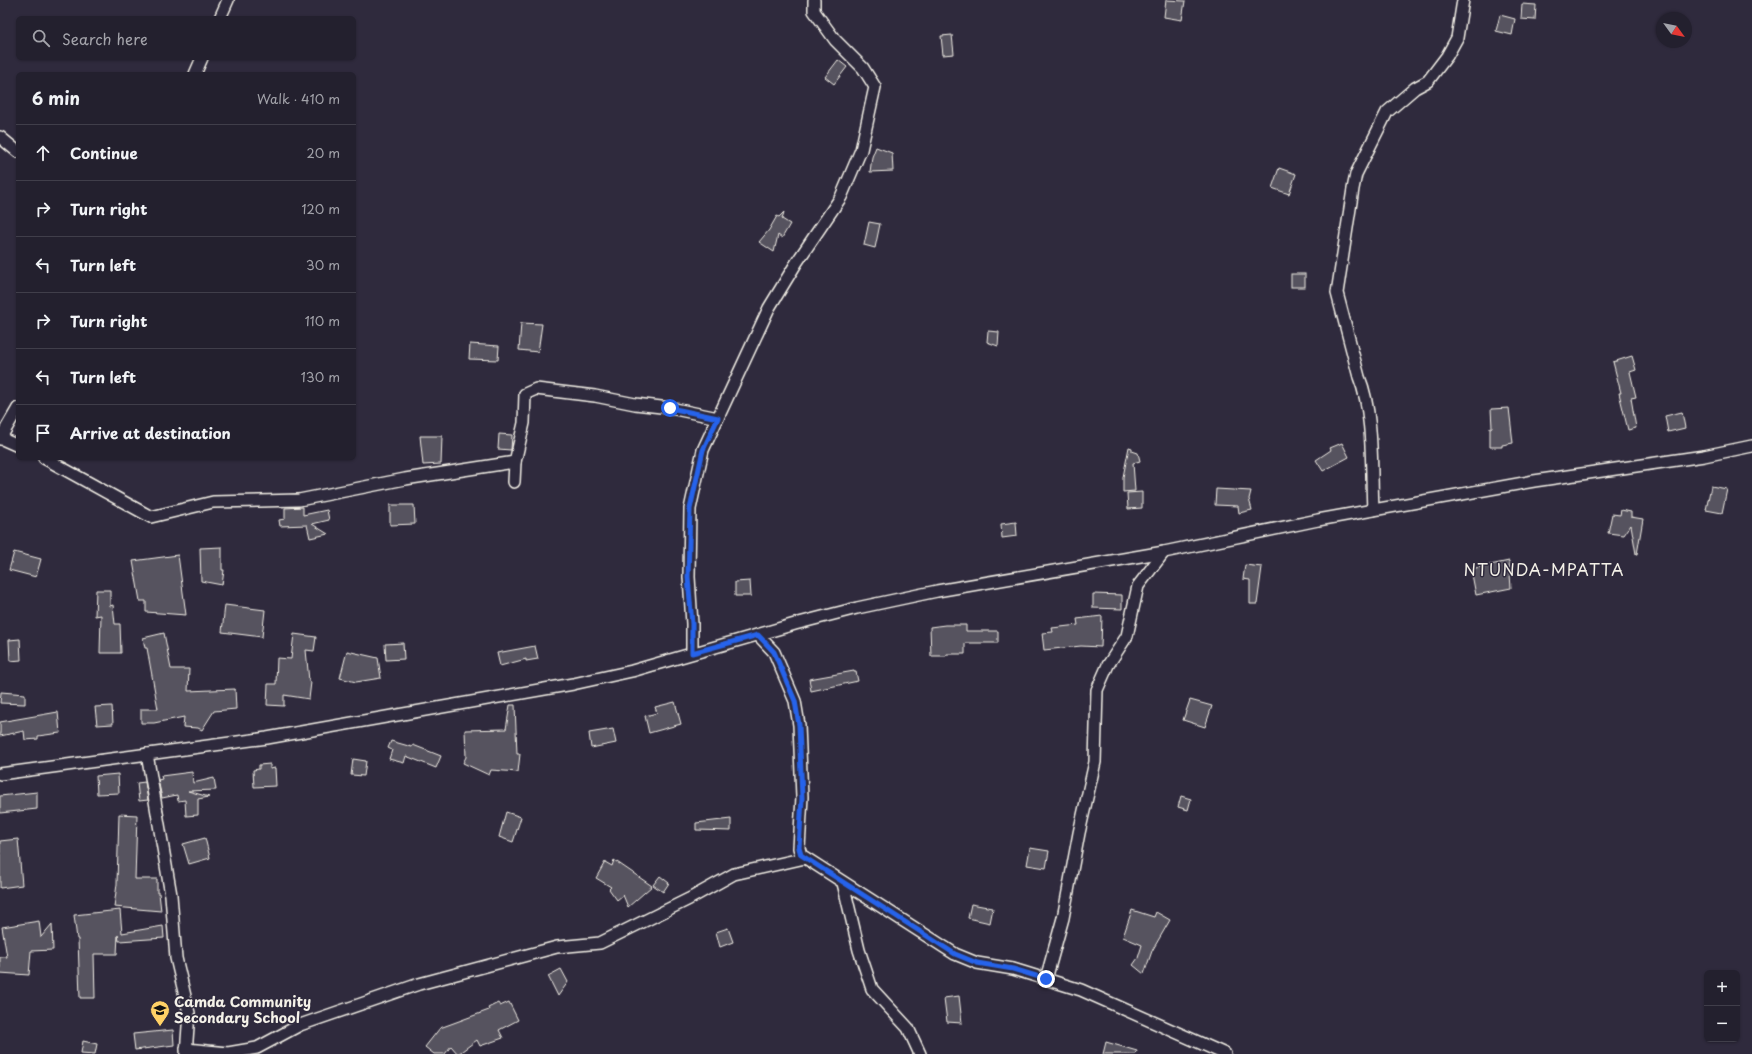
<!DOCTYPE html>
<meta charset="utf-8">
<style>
:root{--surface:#23202e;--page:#2f2d3a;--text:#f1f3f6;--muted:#a3a3aa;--line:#403e4a}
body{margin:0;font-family:"Playpen Sans",sans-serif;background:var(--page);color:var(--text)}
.controls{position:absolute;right:12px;bottom:12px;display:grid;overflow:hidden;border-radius:6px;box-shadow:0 1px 3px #0004}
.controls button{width:36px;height:36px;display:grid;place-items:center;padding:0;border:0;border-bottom:1px solid var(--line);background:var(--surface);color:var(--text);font:20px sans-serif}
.compass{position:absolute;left:1656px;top:12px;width:36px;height:36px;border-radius:50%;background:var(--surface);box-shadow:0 1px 3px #0004;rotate:123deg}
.stop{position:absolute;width:12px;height:12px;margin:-9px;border:3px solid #2563eb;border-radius:50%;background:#fff}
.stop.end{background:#2563eb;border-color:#fff;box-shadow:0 1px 4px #0008}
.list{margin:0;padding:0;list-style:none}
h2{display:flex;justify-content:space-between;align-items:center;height:52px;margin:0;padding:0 16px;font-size:17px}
h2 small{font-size:13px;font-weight:400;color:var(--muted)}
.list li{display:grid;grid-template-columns:26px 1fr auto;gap:12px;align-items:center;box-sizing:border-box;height:56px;padding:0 16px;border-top:1px solid var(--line)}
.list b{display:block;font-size:15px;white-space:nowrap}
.list em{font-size:13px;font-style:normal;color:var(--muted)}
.icon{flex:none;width:22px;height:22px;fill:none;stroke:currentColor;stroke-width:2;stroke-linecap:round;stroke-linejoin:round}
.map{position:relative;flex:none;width:1752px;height:1054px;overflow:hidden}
.search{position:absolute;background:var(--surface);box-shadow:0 1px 3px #0004;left:16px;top:16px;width:340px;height:44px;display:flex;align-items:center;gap:10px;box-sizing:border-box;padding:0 14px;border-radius:6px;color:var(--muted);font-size:15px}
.panel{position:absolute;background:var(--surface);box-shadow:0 1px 3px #0004;left:16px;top:72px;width:340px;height:388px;border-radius:6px}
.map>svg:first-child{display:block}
</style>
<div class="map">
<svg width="1752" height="1054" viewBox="0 0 1752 1054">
<rect width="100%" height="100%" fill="#2f2a3d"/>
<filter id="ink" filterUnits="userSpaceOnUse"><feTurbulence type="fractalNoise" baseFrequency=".025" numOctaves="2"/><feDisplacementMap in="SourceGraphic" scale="8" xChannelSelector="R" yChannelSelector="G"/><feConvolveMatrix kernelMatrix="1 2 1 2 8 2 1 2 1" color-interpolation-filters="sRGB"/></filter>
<g filter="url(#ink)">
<g fill="#56525f" stroke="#f4f1e8">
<polygon points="1166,0 1185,1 1182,20 1164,17"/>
<polygon points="1522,4 1536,5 1535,20 1521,19"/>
<polygon points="1500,15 1515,19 1512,35 1496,31"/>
<polygon points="952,35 954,54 943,55 941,36"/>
<polygon points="838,60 847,67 834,84 825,77"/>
<polygon points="876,147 892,153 893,171 870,172 872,157"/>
<polygon points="1279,168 1296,174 1289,194 1272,188"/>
<polygon points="784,212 782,219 790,224 782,238 778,235 774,252 759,242 769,230 777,216 779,217"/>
<polygon points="869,222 880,224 875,248 864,245"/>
<rect x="1291" y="274" width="14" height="13"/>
<polygon points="521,323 542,324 538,352 519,350"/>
<polygon points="988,331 999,332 998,346 987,342"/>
<polygon points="470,344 499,346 498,360 469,359"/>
<polygon points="1632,356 1636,370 1630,372 1636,397 1631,398 1636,428 1628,430 1619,393 1621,393 1613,362"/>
<polygon points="1509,408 1513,443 1502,445 1502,447 1490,447 1490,428 1492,427 1491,409"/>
<polygon points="1682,412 1685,428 1668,432 1665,416"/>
<polygon points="499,434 512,435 511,450 498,449"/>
<polygon points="420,436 442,436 441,464 423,465"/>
<polygon points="1342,443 1349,457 1323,471 1316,460 1331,450 1330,448"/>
<polygon points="1129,447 1132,448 1132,451 1138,453 1140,461 1133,463 1135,491 1123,492 1123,477"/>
<polygon points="1711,486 1727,489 1722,513 1706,510"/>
<polygon points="1216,489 1251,491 1249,499 1252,510 1239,513 1238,506 1215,505"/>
<polygon points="1142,492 1142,508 1128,509 1127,493"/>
<polygon points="390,505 414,505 415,524 390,525"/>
<polygon points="303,507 303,515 327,510 329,520 312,524 328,534 310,538 307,525 280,526 279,520 285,519 285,508"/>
<polygon points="1621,510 1631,512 1631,517 1643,519 1637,554 1636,554 1631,525 1624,535 1608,533 1612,514 1620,515"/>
<polygon points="1016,522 1017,536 1002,538 1001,524"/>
<polygon points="222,547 222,570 224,570 222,585 201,581 200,548"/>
<polygon points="14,552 41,559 36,577 9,570"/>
<polygon points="178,555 186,615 146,612 146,601 140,601 133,561"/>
<polygon points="1509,561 1511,588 1476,595 1471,569"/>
<polygon points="1245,565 1262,567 1257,604 1250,604 1250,580 1243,579"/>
<polygon points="750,581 751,596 735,596 735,582"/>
<polygon points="96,590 110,590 110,606 113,605 115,624 120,624 121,653 100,653 101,615 95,616"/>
<polygon points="1093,594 1122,595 1122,609 1093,608"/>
<polygon points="225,605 265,610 262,637 222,632"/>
<polygon points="1102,616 1101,647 1081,646 1044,650 1042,633 1053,632 1052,628 1078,625 1077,619"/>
<polygon points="945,625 966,625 966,631 998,631 998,643 965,643 965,654 947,654 946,656 931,656 930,627"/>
<polygon points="164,633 171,669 189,669 188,691 235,689 236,709 214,711 202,730 198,728 183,727 184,717 154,723 141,723 141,709 158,709 147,648 145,648 143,638"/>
<polygon points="294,634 316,637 314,651 306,650 309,681 311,682 309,699 284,695 284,706 267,705 268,684 276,684 277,658 291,659"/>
<polygon points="20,639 21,660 10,661 9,640"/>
<polygon points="403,643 404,659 386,660 385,644"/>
<polygon points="535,646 538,659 526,661 526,659 500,666 497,653"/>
<polygon points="347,651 378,658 381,678 356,682 340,678"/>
<polygon points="854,671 854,672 856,672 858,681 811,691 809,679"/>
<polygon points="1,692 25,694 25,704 0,703"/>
<polygon points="1190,700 1212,706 1205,727 1183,720"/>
<polygon points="675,702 681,724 649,733 645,716 657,713 655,707"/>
<polygon points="510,705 515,705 517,754 520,754 518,772 491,770 489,775 463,763 466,757 465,730 506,729"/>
<polygon points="112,706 113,724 97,725 95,707"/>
<polygon points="58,712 60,733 38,736 38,739 25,740 24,731 0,736 0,722"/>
<polygon points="613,729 616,743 591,748 589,733"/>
<polygon points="391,741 412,747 413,745 441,756 436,768 406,756 404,763 389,759 392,750 388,748"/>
<polygon points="353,759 366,761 364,776 351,775"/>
<polygon points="270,764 270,769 275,768 276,786 254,787 253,770 259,769 259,765"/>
<polygon points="192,772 193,783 214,778 216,790 188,791 209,797 198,799 198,815 186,816 185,800 178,801 177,795 162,798 158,780 162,779 161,776"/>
<polygon points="118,774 119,793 97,794 96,776"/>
<polygon points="145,782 148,800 139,801 137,783"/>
<polygon points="37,792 37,809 0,813 0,796"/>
<polygon points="1181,796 1191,799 1188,810 1178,807"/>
<polygon points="506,812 521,817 513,842 499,837"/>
<polygon points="119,814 137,815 135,879 157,879 157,893 159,893 161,911 114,907 117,884"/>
<polygon points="731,819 731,831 696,830 696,823"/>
<polygon points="205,838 210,858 189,864 183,844"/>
<polygon points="18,839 22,885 0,888 0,841"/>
<polygon points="1030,848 1049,851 1046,868 1027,865"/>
<polygon points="614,860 652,886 628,907 623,895 617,900 609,889 611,887 596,878 605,862 612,866"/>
<polygon points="660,876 669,883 663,892 653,885"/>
<polygon points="971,904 993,908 990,923 968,918"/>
<polygon points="120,910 122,933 163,926 164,938 119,941 118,935 117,954 94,954 95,998 80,998 78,939 77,939 74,915"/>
<polygon points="1132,910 1154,917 1156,912 1170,920 1152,951 1144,974 1133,965 1138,958 1142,945 1123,937"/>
<polygon points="39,921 41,937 52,924 53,950 31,951 29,975 0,973 0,957 7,957 2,927"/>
<polygon points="728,928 733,942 720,947 716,932"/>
<polygon points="561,969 568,982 558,996 548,976"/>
<polygon points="959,996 962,1023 947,1022 944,998"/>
<polygon points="509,1002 518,1020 499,1030 503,1038 480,1046 477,1040 458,1054 451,1046 445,1054 434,1054 425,1047 440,1028 489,1010 488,1008 498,1003 500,1006"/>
<polygon points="173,1030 174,1045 135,1050 133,1034"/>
<polygon points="83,1041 97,1044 95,1054 81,1053"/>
<polygon points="1106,1042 1137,1051 1136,1054 1103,1054"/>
</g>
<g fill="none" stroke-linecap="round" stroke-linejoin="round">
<g stroke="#f4f1e8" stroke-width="14">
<g id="minor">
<polyline points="220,18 228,0"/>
<polyline points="195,74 202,58"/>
<polyline points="0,137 18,152"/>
<polyline points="0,438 18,446"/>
<polyline points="0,439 18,408"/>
<polyline points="44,458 151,517 213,502 299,500 405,479 515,462"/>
<polyline points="514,482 515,462 524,423 525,394 536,389 595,396 635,404 670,408 718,418"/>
<path d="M1373,510C1371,471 1374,413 1359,377L1337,293L1353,189L1356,174L1387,112L1415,88L1428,81L1447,56L1457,38L1463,0"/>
<polyline points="758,635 774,652 795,701 799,725 802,797 799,848 801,855 955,954 977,963 1013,969 1081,990 1225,1054"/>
<polyline points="692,653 692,624 689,577 690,509 703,450 769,308 797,262 841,197 861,150 875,87 863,68 835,40 814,11 814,0"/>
<polyline points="147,754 171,895 176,958 189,1013 186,1054"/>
<polyline points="0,774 267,738 573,684 632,671 795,624 857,608 937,591 1164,552 1318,520 1534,481 1704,456 1752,446"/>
<polyline points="843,883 859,950 872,989 908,1028 920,1054"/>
<polyline points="1046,979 1063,918 1079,833 1095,762 1097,690 1108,665 1127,636 1138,586 1164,552"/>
<polyline points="186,1049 228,1053 257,1048 300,1025 419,984 557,947 600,943 689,899 734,874 805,858"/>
</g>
</g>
<use href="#minor" stroke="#2f2a3d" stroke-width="11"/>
</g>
</g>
<g fill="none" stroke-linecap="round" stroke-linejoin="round" filter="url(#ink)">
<polyline stroke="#2563eb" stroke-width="5" points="670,408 718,418 703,450 690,509 688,577 692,624 692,653 758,635 774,652 795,701 799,725 802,798 799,848 801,855 955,954 977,963 1013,969 1046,979"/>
</g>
<defs>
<g id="school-pin" transform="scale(1)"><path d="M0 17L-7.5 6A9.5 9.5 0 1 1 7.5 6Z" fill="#ffd166" stroke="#2f2a3d"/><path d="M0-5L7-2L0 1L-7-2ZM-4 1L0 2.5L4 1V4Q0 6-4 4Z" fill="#111"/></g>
</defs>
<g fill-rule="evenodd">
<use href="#school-pin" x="160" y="1010"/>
</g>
<g text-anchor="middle" stroke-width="3" stroke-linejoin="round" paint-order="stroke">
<g font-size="14" font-weight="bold" fill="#f4f1e8" stroke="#2f2a3d" text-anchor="start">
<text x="174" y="1007">Camda Community<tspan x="174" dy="16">Secondary School</tspan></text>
</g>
<g font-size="16" letter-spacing="1" fill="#f4f1e8" stroke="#2f2a3d">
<text x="1544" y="576">NTUNDA-MPATTA</text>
</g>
</g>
</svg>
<div class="controls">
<button>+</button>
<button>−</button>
</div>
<svg class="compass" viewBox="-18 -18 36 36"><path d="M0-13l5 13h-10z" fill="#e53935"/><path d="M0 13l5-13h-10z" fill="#a3a3aa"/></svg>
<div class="stop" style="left:670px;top:408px"></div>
<div class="stop end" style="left:1046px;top:979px"></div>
<div class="search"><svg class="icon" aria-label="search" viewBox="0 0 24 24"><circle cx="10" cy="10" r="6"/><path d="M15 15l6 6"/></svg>Search here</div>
<section class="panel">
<h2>6 min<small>Walk · 410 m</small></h2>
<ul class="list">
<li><svg class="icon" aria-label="ahead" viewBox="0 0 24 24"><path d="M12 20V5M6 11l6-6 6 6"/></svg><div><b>Continue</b></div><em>20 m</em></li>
<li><svg class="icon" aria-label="right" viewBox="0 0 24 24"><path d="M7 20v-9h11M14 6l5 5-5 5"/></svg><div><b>Turn right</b></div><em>120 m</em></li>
<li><svg class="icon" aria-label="left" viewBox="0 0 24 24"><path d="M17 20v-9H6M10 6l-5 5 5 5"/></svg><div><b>Turn left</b></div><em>30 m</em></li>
<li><svg class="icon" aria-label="right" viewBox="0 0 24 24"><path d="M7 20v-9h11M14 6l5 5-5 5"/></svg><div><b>Turn right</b></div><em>110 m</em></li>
<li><svg class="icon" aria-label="left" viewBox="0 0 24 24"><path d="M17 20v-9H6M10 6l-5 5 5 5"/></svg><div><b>Turn left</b></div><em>130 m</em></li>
<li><svg class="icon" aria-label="arrive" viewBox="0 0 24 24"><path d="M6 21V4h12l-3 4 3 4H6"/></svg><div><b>Arrive at destination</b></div></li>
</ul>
</section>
</div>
